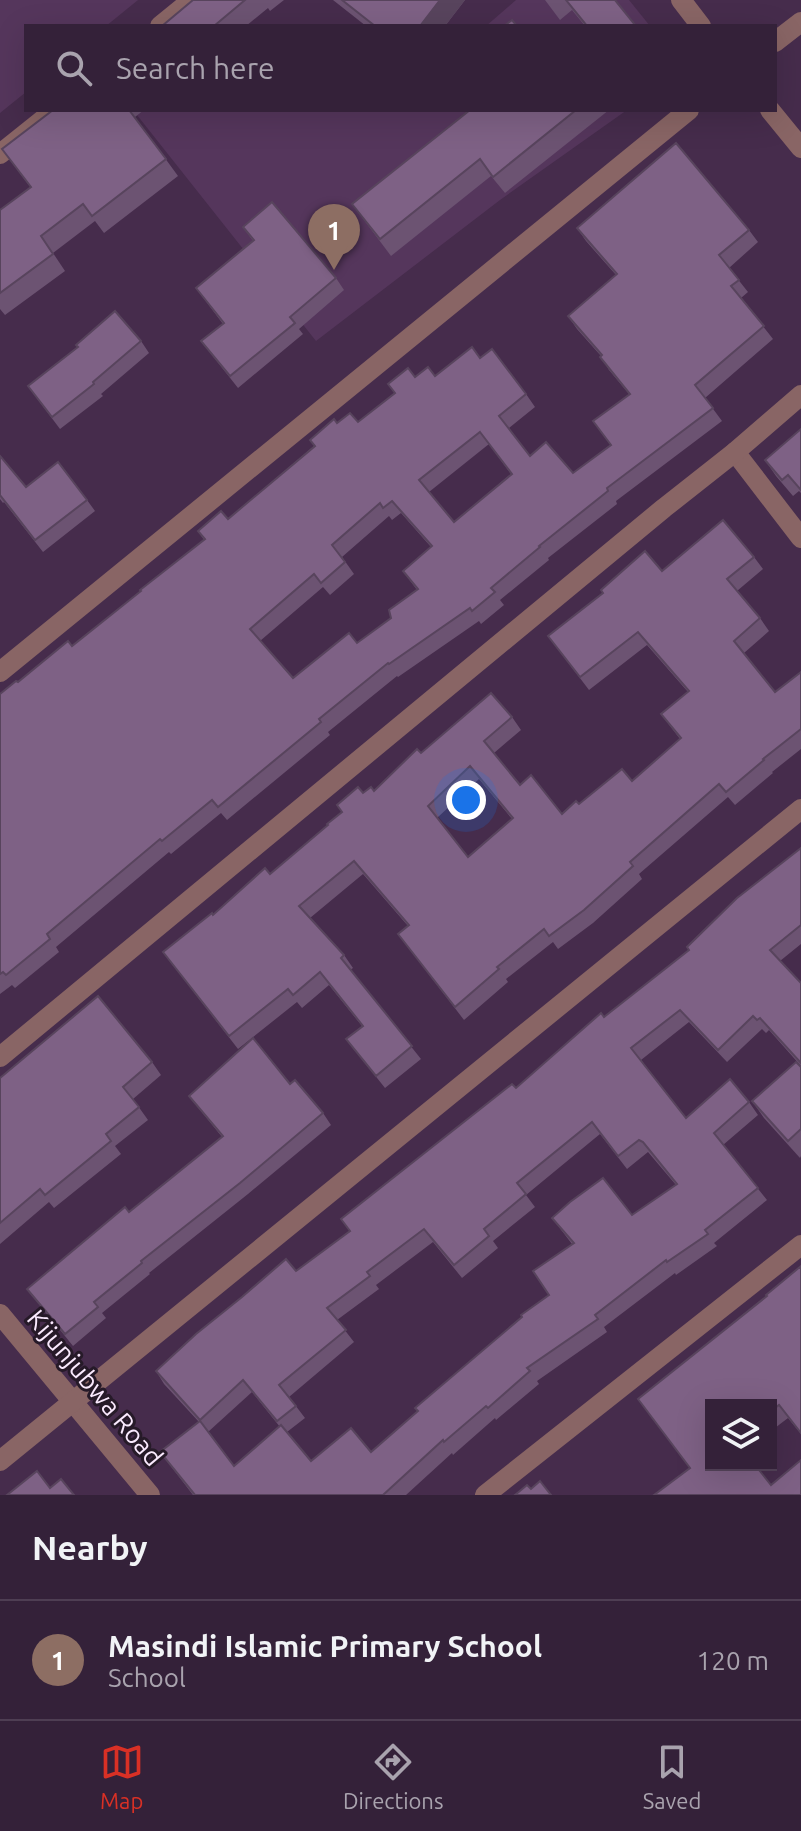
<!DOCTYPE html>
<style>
:root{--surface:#342139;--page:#3c2941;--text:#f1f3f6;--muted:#a9a3ae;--line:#4e3e53;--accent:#d93025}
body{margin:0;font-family:Ubuntu,sans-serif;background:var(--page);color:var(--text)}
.controls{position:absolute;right:24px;bottom:24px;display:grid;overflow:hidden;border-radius:0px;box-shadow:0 8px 32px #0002}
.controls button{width:72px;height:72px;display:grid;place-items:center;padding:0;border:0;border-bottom:2px solid var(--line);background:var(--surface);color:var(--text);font:40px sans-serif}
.you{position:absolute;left:466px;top:800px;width:28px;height:28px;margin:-20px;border:6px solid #fff;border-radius:50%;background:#1a73e8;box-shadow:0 0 0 12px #1a73e833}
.badge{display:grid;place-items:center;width:52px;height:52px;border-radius:50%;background:var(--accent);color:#fff;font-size:26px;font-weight:700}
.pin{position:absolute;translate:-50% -66px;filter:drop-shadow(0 2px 4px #0008)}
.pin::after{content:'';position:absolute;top:42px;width:28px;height:24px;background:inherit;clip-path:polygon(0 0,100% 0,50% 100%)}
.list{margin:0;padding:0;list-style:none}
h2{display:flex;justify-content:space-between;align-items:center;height:104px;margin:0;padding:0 32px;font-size:34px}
h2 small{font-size:26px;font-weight:400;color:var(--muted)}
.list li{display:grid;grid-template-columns:52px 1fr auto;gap:24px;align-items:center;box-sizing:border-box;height:120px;padding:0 32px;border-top:2px solid var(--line)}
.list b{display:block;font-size:30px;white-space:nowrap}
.list p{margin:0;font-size:26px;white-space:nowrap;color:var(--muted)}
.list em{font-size:26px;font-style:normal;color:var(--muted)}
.icon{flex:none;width:44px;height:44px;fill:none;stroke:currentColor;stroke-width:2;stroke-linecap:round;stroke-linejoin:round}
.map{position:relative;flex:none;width:801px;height:1495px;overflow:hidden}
.search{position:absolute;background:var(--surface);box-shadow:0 8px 32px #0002;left:24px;right:24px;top:24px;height:88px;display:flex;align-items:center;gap:20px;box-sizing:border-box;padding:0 28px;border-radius:0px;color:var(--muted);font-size:30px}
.sheet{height:224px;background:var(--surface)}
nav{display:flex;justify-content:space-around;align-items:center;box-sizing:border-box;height:112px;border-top:2px solid var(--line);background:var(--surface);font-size:22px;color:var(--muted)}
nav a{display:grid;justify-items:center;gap:4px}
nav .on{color:var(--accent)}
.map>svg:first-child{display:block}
</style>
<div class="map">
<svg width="801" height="1495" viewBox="0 0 801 1495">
<rect width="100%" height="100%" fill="#462c4c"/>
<g fill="#55365c">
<polygon points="0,0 138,0 106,26 26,26 26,92 0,113"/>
<polygon points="516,0 629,0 650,26 486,26"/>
<polygon points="133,110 627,110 500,200 316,341"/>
</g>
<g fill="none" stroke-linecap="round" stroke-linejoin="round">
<g stroke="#896565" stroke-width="20">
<polyline points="681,0 701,26"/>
<polyline points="160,26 192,0"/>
<polyline points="775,42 801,22"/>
<polyline points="770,110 801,148"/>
<polyline points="0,154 55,110"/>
<polyline points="735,452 801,538"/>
<polyline points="0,672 689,110"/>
<polyline points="0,1057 664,508 735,452 801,395"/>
<polyline points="0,1314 150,1495"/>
<polyline points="0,1461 801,809"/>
<polyline points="485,1495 801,1245"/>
</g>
</g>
<g fill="#6c5372" fill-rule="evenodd">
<polygon points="193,0 284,0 270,11 268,8 246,26 162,26"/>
<polygon points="333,0 465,0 445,26 366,26"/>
<polygon points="545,0 615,0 636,26 585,26 572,10 560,20"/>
<polygon points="53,110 144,110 135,117 178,176 104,233 95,221 53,253 65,271 5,315 0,309 0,210 31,188 2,149"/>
<polygon points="470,110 609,110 505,193 491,176 391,256 352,204"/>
<polygon points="243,227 336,278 344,290 299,329 303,334 238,388 201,341 223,324 196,288 253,241"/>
<path d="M577,228L749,230L758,242L729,268L748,292L741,298L773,339L705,398L722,421L616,501L617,504L548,558L549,560L500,600L504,605L481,624L479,621L398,677L397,676L328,732L330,735L227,820L221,813L171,854L169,852L56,947L59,952L15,988L12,985L0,994V694L72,646L141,591L204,540L198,531L228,519L314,446L337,423L358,422L415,377L435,376L480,358L526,394L535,407L509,428L530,456L573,473L610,445L629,394L609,370L601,356L577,329L568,316L616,275L586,241ZM489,444L511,474L454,522L429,492ZM401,513L431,547L403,571L417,590L391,618L357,643L293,678L260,641L323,587L330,595L354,574L342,557L389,516L392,520Z"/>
<polygon points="141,341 149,353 101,394 103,396 60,429 36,397"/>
<polygon points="801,429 801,493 799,491 793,496 776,476 765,460"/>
<polygon points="0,456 26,487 87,500 95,511 43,552 4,502 3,503 0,499"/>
<path d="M754,557L763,569L737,591L760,618L769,631L744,653L775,692L801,672V749L772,772L773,773L735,805L728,797L639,874L642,879L593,923L558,949L553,942L506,979L508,982L464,1020L398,934L408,926L363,874L310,918L344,955L353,968L350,970L421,1059L385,1088L346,1039L362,1026L329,985L302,1008L297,1002L238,1049L163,952L270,874L328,825L363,793L374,791L421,753L512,717L521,730L494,753L520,785L562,814L579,804L632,781L680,739L661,714L688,692L647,645L589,690L548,636L662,571ZM479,779L512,819L468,857L437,818Z"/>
<path d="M801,848V944L780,961L801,983V1066L769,1030L766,1033L762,1029L727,1062L689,1022L641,1060L686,1118L749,1102L758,1115L723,1145L767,1200L714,1243L717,1246L676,1275L675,1273L604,1327L607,1332L537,1381L539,1384L496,1420L495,1418L453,1455L452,1453L406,1495H193L160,1452L199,1422L164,1384L156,1371L296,1271L350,1231L516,1088L689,950ZM600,1134L627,1169L648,1152L676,1185L632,1215L552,1218L572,1244L549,1295L371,1452L311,1461L287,1432L305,1418L289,1397L354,1342L337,1320L379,1289L376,1285L433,1242L462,1278L498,1248L493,1241L535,1207L526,1195ZM252,1392L280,1427L234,1466L208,1432Z"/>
<polygon points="152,1062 161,1075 133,1099 148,1120 115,1146 121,1154 54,1208 49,1202 0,1244 0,1078"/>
<polygon points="801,1067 801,1156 800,1158 764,1118 752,1101"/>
<polygon points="290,1084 323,1113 331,1125 248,1194 149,1273 150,1274 102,1313 106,1318 73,1346 27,1289 129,1212 222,1137 189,1096"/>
<polygon points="801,1266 801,1434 788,1418 771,1431 771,1405 711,1405 711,1465 755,1465 771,1485 801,1460 801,1495 654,1495 690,1468 638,1399 767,1296 766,1295"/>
</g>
<polygon fill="#58445d" points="440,0 465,0 445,26 420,26"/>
<g fill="#7e6185" stroke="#58445d" stroke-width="2" fill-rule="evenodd">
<polygon points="193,0 245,0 214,26 162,26"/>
<polygon points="342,0 440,0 420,26 375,26"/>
<polygon points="566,0 615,0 636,26 587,26"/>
<polygon points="512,20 517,26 504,26"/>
<polygon points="53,110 129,110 166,159 92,216 83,204 41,236 53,254 0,293 0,210 31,187 2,149"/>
<polygon points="470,110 576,110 493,177 480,159 380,239 352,204"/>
<path d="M676,143L749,230L719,255L739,280L731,286L764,326L695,385L713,408L607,488L608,491L539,546L540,547L491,588L495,592L472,611L470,608L389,664L388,663L319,719L321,722L218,807L212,800L162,841L160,839L47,934L50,939L6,975L3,972L0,974V694L16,681L18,682L68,641L72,646L141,591L140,590L205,539L198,531L221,511L228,519L315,446L310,440L334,419L337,423L350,413L358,422L395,393L388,384L408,368L415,377L428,367L435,376L472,347L480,358L492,349L526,394L499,416L530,456L546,442L573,473L611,445L593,421L630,394L600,357L602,355L568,316L617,274L577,228ZM480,432L512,474L454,522L419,480ZM392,501L432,546L403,571L418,589L389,610L391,618L357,643L349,633L293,678L250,629L314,574L321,583L345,562L332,545L380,503L383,508Z"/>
<polygon points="272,202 336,278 290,317 295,323 230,376 201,341 224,323 196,288 254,240 243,227"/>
<polygon points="115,311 141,341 93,382 94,384 52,417 28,386 78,347 76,345"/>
<polygon points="801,429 801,490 788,475 782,480 765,460"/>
<polygon points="0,456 26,487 58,462 87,500 35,540 0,495"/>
<path d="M723,520L754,557L727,579L760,618L734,641L775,692L801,672V729L763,759L764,760L726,792L719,784L630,862L633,866L584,910L549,936L544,929L497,967L499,969L455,1007L398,934L409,925L354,861L299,906L344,955L341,958L412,1046L376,1076L346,1039L363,1026L320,972L293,995L288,989L229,1036L163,952L212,913L213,915L265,868L270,874L328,825L327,824L342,812L337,805L358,787L363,793L371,787L374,791L417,749L421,753L491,693L512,717L484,741L520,785L531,775L562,814L576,801L579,804L622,769L632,781L681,738L661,714L689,691L638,632L580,677L548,636L603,593L601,590L645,551L662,571ZM470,766L513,818L468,857L428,806Z"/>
<polygon points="801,848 801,925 770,950 801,983 801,1063 760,1018 757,1020 753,1016 718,1050 680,1010 631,1048 686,1118 730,1079 749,1102 714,1133 758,1188 705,1230 708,1234 667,1262 666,1260 595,1315 598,1319 527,1368 530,1371 488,1408 486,1406 444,1442 443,1440 383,1495 195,1495 160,1452 200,1421 234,1466 281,1425 311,1461 351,1428 371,1452 418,1411 415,1408 522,1317 521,1315 549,1295 533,1271 574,1243 552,1218 570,1202 603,1178 632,1215 677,1184 643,1142 639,1140 618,1156 592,1122 517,1183 526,1194 484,1229 489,1236 454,1265 424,1229 367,1272 370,1276 327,1308 346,1330 279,1385 296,1406 277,1421 243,1380 200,1420 156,1371 196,1334 242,1297 286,1259 296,1271 350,1231 341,1219 512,1084 516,1088 601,1013 604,1017 689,950 687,947 737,898"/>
<polygon points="98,996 152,1062 123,1087 139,1107 106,1134 111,1141 45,1195 40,1189 0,1223 0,1078"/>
<polygon points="253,1038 290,1084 295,1080 323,1113 240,1183 141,1261 142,1263 94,1302 98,1307 65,1334 27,1289 125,1207 129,1212 223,1136 189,1096"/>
<polygon points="796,1062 801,1067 801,1129 788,1141 752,1101"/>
<polygon points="801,1266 801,1433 779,1405 771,1411 771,1405 711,1405 711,1465 755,1465 771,1485 801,1460 801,1495 654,1495 690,1468 638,1399 767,1296 766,1295"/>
<polygon points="37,1471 50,1488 61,1479 74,1495 7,1495"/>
<polygon points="540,1481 551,1495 515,1495 527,1485 531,1489"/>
</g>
<g text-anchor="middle" stroke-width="6" stroke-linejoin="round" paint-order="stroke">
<g font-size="26" fill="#faeafe" stroke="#261a28">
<text transform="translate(95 1388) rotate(50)" y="9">Kijunjubwa Road</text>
</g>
</g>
</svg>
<div class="controls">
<button><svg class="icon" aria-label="layers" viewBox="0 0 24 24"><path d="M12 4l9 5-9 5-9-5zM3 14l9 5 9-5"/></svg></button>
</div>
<div class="you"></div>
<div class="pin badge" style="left:334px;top:270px;background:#8d6e63">1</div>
<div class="search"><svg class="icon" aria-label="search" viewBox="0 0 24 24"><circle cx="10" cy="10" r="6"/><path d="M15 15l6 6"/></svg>Search here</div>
</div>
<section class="sheet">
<h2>Nearby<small></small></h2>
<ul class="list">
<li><span class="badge" style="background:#8d6e63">1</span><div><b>Masindi Islamic Primary School</b><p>School</p></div><em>120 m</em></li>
</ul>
</section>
<nav>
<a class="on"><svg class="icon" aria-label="map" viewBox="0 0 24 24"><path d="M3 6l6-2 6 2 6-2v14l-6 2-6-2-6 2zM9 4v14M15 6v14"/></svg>Map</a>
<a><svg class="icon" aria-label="directions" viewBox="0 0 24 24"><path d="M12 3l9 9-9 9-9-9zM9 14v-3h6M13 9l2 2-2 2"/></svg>Directions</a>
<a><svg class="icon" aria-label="saved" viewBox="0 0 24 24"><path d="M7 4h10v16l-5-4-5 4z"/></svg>Saved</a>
</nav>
